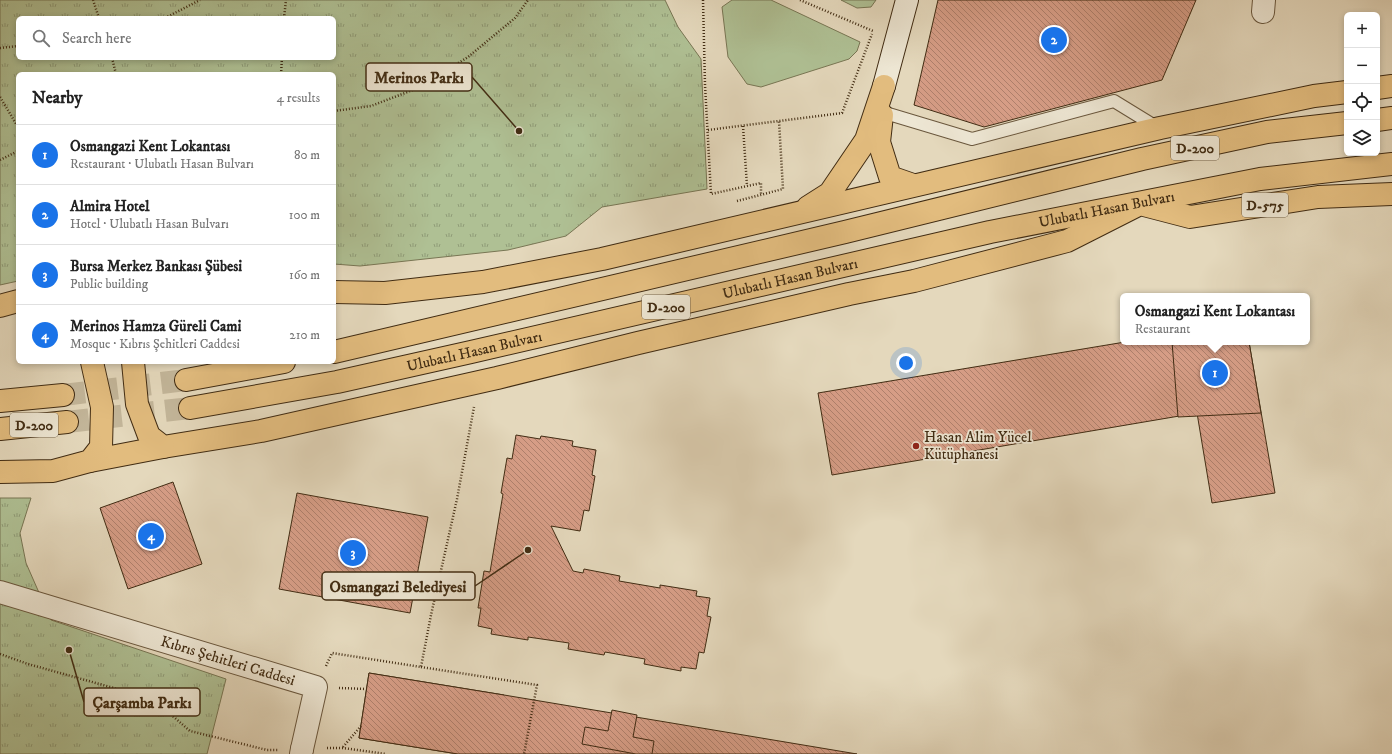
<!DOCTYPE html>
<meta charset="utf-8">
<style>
:root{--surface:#fff;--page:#f2f2f2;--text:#222;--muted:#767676;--line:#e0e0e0;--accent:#1a73e8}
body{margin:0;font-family:"IM FELL DW Pica",serif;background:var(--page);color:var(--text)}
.controls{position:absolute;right:12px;top:12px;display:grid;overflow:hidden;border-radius:6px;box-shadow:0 2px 6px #0003}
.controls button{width:36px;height:36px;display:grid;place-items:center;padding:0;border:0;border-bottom:1px solid var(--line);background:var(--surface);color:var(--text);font:20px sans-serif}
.you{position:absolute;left:906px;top:363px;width:14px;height:14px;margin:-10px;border:3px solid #fff;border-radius:50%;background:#1a73e8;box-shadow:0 0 0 6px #1a73e833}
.badge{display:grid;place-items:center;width:26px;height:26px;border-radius:50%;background:var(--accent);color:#fff;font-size:13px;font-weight:700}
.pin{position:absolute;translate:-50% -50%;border:2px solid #fff;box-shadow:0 1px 4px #0006}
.popup{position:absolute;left:1120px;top:293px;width:190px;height:52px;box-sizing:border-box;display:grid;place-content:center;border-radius:6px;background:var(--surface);filter:drop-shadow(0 1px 3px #0005);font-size:13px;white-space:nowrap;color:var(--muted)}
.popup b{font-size:15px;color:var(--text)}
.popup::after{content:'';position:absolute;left:50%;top:100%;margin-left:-8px;border:8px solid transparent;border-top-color:var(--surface)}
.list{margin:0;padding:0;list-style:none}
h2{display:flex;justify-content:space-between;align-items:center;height:52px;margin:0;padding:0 16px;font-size:17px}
h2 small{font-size:13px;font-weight:400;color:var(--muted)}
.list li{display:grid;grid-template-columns:26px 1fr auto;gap:12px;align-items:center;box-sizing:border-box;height:60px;padding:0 16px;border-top:1px solid var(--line)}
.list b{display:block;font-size:15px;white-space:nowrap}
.list p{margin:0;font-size:13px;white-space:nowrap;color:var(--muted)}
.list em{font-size:13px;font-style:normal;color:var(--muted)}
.icon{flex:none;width:22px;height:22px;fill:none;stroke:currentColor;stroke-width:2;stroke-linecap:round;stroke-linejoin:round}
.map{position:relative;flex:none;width:1392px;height:754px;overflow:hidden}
.search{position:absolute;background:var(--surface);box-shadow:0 2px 6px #0003;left:16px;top:16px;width:320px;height:44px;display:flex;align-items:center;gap:10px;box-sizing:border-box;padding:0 14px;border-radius:6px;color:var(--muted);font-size:15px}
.panel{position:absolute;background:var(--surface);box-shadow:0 2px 6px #0003;left:16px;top:72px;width:320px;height:292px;border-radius:6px}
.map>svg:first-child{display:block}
</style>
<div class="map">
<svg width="1392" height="754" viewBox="0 0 1392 754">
<defs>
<pattern id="park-tufts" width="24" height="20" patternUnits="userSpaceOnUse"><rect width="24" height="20" fill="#afc094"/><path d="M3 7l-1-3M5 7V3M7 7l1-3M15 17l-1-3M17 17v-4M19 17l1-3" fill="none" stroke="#909c78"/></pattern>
<pattern id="building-back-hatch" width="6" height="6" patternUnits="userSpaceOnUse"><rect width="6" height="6" fill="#d69d86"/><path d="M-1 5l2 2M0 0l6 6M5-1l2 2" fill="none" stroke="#af806c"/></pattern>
</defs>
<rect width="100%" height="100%" fill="#e4d8bc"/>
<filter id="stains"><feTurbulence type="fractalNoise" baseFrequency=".005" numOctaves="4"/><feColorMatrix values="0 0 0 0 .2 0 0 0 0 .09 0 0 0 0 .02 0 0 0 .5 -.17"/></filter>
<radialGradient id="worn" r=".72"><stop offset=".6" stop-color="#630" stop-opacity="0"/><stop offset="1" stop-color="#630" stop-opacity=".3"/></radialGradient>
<g fill="#afc094" stroke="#787654">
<polygon points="732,0 771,0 860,42 857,51 849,59 761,87 747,84 728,57 722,7"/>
<polygon points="841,0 876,0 871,7 857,8"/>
</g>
<g fill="url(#park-tufts)" stroke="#787654" fill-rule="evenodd">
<path d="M0,0H665L678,27L701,59L707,189L602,207L566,236L508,250L360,266L334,264V74H18V281L0,285ZM18,18H334V58H18Z"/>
<polygon points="0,498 31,498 20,533 26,563 51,620 226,679 207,754 0,754"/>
</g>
<g fill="url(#building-back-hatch)" stroke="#412c13">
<polygon points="938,0 1196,0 1162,80 984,127 914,105"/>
<polygon points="1125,342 1249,342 1275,493 1212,503 1197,413 832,475 818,393"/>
<polygon points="1172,342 1249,342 1261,413 1178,417"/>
<polygon points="516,435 540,439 541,436 573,441 572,446 596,450 592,475 595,476 589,511 584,510 580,531 551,526 573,571 583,573 584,569 620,576 619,581 660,588 660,585 697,591 696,596 710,598 707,616 711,617 704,653 699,652 696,669 681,667 681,671 644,664 645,659 605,652 604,655 568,649 569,643 528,637 528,640 491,634 492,629 478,626 481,608 478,608 484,571 490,572 503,494 501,493 507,458 512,459"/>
<polygon points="173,482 202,564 128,589 100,508"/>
<polygon points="297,493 428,517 410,613 279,589"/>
<polygon points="369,673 504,695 494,754 458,754 359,738"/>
<polygon points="369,673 504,695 857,754 458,754 359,738"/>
<polygon points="612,710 637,715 633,737 654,741 652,754 636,754 582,744 585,727 608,731"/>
</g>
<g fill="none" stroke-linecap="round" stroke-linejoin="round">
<g stroke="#c3b69a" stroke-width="22" stroke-dasharray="22 11" stroke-linecap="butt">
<polyline points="63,395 186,380"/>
<polyline points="67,422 190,408"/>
</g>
<g stroke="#6a573d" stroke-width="14">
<polyline id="service" points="882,112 972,139 1114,101 1158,128"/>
</g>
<g stroke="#6a573d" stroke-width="24">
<g id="minor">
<polyline points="1263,12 1264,0"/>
<path id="s1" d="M0,592L316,687L302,749"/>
</g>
</g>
<g stroke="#6a573d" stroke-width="24">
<polyline id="tertiary" points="301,754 302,749"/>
</g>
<g stroke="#412c13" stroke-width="24">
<polyline id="secondary" points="884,86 907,0"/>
</g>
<g stroke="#412c13" stroke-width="24">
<g id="trunk">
<polyline points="1377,88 1392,86"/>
<polyline points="882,115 879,142 890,177 913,185"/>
<polyline points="1377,120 1392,118"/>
<polyline points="808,207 830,193 866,140 884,86"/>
<polyline points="334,292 385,293 483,282 602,259 1160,128 1314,96 1347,92"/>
<polyline points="0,306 18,301"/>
<polyline points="334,352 845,232 1142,159 1267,132 1347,123"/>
<polyline points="133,362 137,404 149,436 163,447 261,431 497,378 638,343 849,294 914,281 1067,241 1140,204 1190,217 1318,197 1392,194"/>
<polyline points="186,380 284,362"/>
<polyline points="0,401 63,395"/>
<path id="s2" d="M190,408L337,382L471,352L990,232L1260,179L1392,164"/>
<polyline points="0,429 67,422"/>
<polyline points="90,461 163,447"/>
<polyline points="0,472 53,471 90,461 101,447 102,407 92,362"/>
</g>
</g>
<g stroke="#412c13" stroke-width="2.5" stroke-dasharray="1 2" stroke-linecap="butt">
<polyline points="93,0 99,18"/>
<polyline points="703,0 705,85 711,194 761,183 761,194"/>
<polyline points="800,0 873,31"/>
<polyline points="165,18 200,0"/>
<polyline points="284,18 286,0"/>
<polyline points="0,48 18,46"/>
<polyline points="112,58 116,74"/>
<polyline points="281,74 282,58"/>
<polyline points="0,97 18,127"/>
<polyline points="334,111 371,106 418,88 468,57 515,18 528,0"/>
<polyline points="743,126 747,186"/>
<polyline points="708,130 842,113 872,34"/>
<polyline points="0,160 18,151"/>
<polyline points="737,201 783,189 779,121"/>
<polyline points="0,654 28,664 153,699 190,731 267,750 278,750"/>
<polyline points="326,666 332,653 421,667 431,615 457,499 474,407"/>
<polyline points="421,667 537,685 524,754"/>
<polyline points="339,688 367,689"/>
<polyline points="343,747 361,726"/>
<polyline points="327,748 343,748 386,754"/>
</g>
<use href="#service" stroke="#ede6d3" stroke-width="12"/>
<use href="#minor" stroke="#ede6d3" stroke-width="22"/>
<use href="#tertiary" stroke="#ede6d3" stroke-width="22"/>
<use href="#secondary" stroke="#ede6d3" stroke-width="22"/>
<use href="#trunk" stroke="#e2bc7e" stroke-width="22"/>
</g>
<circle fill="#8f2418" stroke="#ede6d3" stroke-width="1.5" cx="916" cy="446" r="4"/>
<g text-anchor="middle" stroke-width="3.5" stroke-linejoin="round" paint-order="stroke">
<g fill="#ede6d3" stroke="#75644d" stroke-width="1">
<rect x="1171" y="136" width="48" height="24" rx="3"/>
<rect x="1242" y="193" width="46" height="24" rx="3"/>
<rect x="642" y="295" width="48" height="24" rx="3"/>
<rect x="10" y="413" width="48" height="24" rx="3"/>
</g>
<g font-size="14" font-weight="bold" fill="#412c13">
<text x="1195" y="153">D-200</text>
<text x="1265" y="210">D-575</text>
<text x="666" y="312">D-200</text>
<text x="34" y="430">D-200</text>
</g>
<g font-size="15" fill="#412c13" stroke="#ede6d3">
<text dy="5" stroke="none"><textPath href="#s2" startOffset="938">Ulubatlı Hasan Bulvarı</textPath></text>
<text dy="5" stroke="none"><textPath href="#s2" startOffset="614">Ulubatlı Hasan Bulvarı</textPath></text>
<text dy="5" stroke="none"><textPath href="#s2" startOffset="290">Ulubatlı Hasan Bulvarı</textPath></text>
<text dy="5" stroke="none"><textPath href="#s1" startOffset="238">Kıbrıs Şehitleri Caddesi</textPath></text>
</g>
<g font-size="15" fill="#412c13" stroke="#ede6d3" text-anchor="start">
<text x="924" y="442">Hasan Alim Yücel<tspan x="924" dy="17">Kütüphanesi</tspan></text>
</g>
</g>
<path fill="none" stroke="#412c13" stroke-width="1.5" d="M519 131L472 77M528 550L475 586M69 650L84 702"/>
<g fill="#412c13" stroke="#ede6d3" stroke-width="1.5">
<circle cx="519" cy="131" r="4"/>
<circle cx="528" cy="550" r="4"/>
<circle cx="69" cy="650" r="4"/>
</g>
<g fill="#ede6d3" stroke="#412c13" stroke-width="1.5">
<rect x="366" y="63" width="106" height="28" rx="4"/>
<rect x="322" y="572" width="153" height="28" rx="4"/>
<rect x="84" y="688" width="116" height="28" rx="4"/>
</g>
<g font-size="16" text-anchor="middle" font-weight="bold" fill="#412c13">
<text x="419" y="83">Merinos Parkı</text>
<text x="398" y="592">Osmangazi Belediyesi</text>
<text x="142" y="708">Çarşamba Parkı</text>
</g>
<rect width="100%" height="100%" filter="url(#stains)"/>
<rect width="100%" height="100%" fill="url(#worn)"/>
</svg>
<div class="controls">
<button>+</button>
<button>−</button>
<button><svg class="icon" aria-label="locate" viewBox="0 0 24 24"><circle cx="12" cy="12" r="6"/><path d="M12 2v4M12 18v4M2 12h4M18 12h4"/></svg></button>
<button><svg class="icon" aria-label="layers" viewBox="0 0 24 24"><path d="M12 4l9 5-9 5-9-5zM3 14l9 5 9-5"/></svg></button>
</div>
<div class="you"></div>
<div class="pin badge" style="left:1215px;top:373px">1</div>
<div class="popup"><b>Osmangazi Kent Lokantası</b>Restaurant</div>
<div class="pin badge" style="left:1054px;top:40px">2</div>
<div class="pin badge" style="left:353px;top:553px">3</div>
<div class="pin badge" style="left:151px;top:536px">4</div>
<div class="search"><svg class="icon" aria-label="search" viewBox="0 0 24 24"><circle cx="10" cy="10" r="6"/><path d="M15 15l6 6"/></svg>Search here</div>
<section class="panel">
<h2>Nearby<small>4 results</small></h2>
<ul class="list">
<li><span class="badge">1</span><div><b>Osmangazi Kent Lokantası</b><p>Restaurant · Ulubatlı Hasan Bulvarı</p></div><em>80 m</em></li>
<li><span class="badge">2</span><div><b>Almira Hotel</b><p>Hotel · Ulubatlı Hasan Bulvarı</p></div><em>100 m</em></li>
<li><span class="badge">3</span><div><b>Bursa Merkez Bankası Şübesi</b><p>Public building</p></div><em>160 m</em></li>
<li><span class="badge">4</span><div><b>Merinos Hamza Güreli Cami</b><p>Mosque · Kıbrıs Şehitleri Caddesi</p></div><em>210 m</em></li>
</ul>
</section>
</div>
